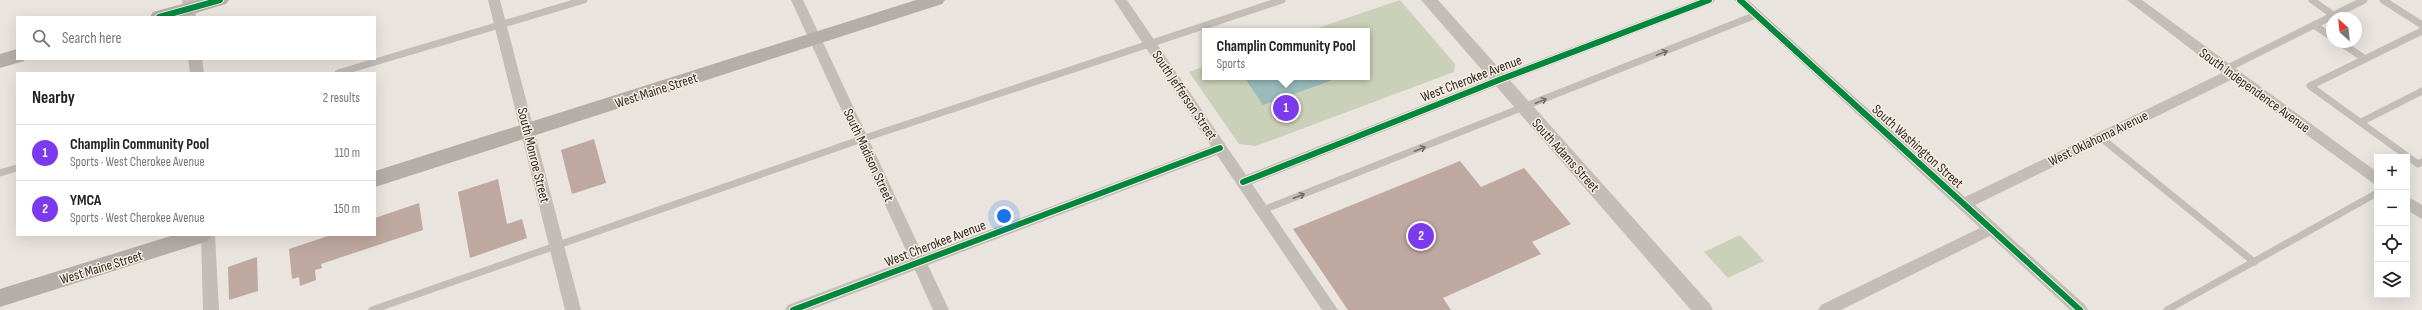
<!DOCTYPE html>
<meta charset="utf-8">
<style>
:root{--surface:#fff;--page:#f2f2f2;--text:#222;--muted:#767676;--line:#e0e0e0;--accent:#7c3aed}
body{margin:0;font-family:"Sofia Sans Condensed",sans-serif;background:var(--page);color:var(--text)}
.controls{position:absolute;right:12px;bottom:12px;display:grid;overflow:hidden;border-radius:0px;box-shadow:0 4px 16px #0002}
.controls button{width:36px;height:36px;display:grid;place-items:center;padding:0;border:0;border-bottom:1px solid var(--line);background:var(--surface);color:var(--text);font:20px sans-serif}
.compass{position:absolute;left:2326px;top:12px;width:36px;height:36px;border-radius:50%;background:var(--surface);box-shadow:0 4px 16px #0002;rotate:333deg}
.you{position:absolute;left:1004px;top:216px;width:14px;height:14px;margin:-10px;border:3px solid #fff;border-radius:50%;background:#1a73e8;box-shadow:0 0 0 6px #1a73e833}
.badge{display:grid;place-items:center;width:26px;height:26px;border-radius:50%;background:var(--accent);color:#fff;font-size:13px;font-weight:700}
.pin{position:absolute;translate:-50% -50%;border:2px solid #fff;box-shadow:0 1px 4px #0006}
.popup{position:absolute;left:1202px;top:28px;width:168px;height:52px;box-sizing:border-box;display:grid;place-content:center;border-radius:0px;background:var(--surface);filter:drop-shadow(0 1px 3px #0005);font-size:13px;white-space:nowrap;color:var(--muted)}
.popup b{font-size:15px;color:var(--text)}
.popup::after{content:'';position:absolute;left:50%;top:100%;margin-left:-8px;border:8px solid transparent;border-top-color:var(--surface)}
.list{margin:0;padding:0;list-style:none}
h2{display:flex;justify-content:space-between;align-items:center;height:52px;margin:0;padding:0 16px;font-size:17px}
h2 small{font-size:13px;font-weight:400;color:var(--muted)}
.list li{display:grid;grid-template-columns:26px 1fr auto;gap:12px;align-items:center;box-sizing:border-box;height:56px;padding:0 16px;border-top:1px solid var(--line)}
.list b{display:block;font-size:15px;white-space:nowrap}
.list p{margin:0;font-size:13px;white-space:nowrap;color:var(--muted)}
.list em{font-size:13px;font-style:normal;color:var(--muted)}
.icon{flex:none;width:22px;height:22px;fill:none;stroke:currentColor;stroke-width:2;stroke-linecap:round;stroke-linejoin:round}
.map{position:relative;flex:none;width:2422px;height:310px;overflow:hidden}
.search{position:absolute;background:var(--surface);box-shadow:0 4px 16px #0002;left:16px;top:16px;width:360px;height:44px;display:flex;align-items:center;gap:10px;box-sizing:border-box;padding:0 14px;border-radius:0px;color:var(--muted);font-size:15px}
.panel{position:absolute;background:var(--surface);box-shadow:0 4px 16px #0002;left:16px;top:72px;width:360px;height:164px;border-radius:0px}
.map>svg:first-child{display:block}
</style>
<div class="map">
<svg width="2422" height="310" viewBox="0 0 2422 310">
<rect width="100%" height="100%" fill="#eae4de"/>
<g fill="#cbd0b8">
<polygon points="1400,0 1455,64 1454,72 1256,146 1239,144 1189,72 1205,66 1205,77 1367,77 1367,31 1309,31"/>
<polygon points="1740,235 1764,261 1728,278 1704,252"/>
</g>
<polygon fill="#9abbbb" points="1244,77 1341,77 1263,105"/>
<g fill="#bea89f">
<polygon points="594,139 606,183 572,194 561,150"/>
<polygon points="1460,161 1481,187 1524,168 1571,224 1532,242 1541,254 1443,298 1451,310 1348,310 1293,229"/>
<polygon points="498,179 507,224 522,219 527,238 470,258 458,192"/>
<polygon points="419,203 423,230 321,264 322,268 315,270 316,280 300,286 299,277 292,279 289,249 331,235 375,235 375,218"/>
<polygon points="257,257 258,291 229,300 228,267"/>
</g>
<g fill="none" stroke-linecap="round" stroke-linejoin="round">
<g stroke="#c3bcb7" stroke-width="7">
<polyline points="2312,0 2333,15"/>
<polyline points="2383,0 2422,25"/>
<polyline points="2314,25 2332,37"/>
<polyline points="2422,31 2310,86 2418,164 2422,162"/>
<polyline points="2340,42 2365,59"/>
<polyline points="2226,69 2364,0"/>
<polyline points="338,73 584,0"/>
<polyline points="2361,122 2422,91"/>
<polyline points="2100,137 2254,262"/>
<polyline points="0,173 17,168"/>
<polyline points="1263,210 1756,15"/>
<polyline points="372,310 862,139 1282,0"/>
<polyline points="2167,310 2377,193"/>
</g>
<g fill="#c3bcb7" fill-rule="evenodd">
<polygon points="182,0 194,0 196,17 184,17"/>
<polygon points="488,0 500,0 581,310 565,310"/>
<polygon points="791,0 803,0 923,255 1211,146 1114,0 1127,0 1246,175 1494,77 1696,0 1715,0 1713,3 1504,83 1252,184 1338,310 1322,310 1217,155 928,265 949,310 933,310 915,270 810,310 785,310 788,305 910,259"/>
<polygon points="1734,0 1748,0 1965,197 2222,73 2127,0 2142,0 2377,172 2377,186 2231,80 1975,205 2085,305 2088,310 2070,310 1990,236 1841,310 1818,310 1821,305 1980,228"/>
<polygon points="188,59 202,59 204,73 190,73"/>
<polygon points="2407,196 2422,205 2422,219 2407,210"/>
<polygon points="201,235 215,235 219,310 203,310"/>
</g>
<polygon fill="#c3bcb7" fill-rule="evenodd" points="1421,0 1438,0 1710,304 1713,310 1691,310"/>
<g fill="#b4ada8" fill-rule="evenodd">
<polygon points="197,0 229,0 226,4 182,17 150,17 153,12"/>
<polygon points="916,0 945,0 942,4 375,187 375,171"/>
<polygon points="17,49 17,59 25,59 24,61 0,68 0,54"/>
<polygon points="174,235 211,235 208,241 0,307 0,289"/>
</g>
<g stroke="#f8efe4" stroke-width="8">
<g id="cycleway">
<polyline points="1740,0 2080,310"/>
<polyline points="159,17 220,0"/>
<polyline points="1243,182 1499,80 1709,0"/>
<polyline points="793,310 1220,148"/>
</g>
</g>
<use href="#cycleway" stroke="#00873e" stroke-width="6"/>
</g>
<defs><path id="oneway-shaft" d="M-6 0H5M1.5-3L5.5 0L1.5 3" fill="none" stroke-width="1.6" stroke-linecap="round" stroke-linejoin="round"/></defs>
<g stroke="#746c67">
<use href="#oneway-shaft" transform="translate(1662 53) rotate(-22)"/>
<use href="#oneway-shaft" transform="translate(1541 101) rotate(-22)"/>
<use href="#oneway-shaft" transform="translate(1420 149) rotate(-21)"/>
<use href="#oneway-shaft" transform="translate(1299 196) rotate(-21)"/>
</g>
<g text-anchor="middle" stroke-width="3" stroke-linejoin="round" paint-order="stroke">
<g font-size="14" fill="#332a26" stroke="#f8efe4">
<text transform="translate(1471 78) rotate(-21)" y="5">West Cherokee Avenue</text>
<text transform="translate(656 90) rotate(-18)" y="5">West Maine Street</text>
<text transform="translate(2255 90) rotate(36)" y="5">South Independence Avenue</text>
<text transform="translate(1185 95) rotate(56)" y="5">South Jefferson Street</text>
<text transform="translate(2098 138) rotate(-26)" y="5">West Oklahoma Avenue</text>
<text transform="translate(1918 146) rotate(42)" y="5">South Washington Street</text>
<text transform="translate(534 155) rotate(76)" y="5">South Monroe Street</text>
<text transform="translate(869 155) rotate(65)" y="5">South Madison Street</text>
<text transform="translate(1566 155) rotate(48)" y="5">South Adams Street</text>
<text transform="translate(935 243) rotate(-21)" y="5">West Cherokee Avenue</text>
<text transform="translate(101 267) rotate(-17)" y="5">West Maine Street</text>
</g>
</g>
</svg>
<div class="controls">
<button>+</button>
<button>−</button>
<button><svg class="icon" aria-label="locate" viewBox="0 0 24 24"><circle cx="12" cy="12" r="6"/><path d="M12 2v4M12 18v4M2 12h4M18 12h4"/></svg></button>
<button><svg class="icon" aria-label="layers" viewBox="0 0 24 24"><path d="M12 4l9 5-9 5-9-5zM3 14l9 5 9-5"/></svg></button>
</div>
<svg class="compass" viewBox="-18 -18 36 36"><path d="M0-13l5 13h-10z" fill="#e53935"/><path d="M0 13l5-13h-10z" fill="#767676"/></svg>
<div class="you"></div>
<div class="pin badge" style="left:1286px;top:108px">1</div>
<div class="popup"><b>Champlin Community Pool</b>Sports</div>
<div class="pin badge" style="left:1421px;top:236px">2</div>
<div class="search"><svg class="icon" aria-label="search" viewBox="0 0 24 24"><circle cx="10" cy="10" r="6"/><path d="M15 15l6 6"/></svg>Search here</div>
<section class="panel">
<h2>Nearby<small>2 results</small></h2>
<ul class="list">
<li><span class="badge">1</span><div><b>Champlin Community Pool</b><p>Sports · West Cherokee Avenue</p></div><em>110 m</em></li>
<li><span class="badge">2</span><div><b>YMCA</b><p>Sports · West Cherokee Avenue</p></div><em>150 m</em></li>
</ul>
</section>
</div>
